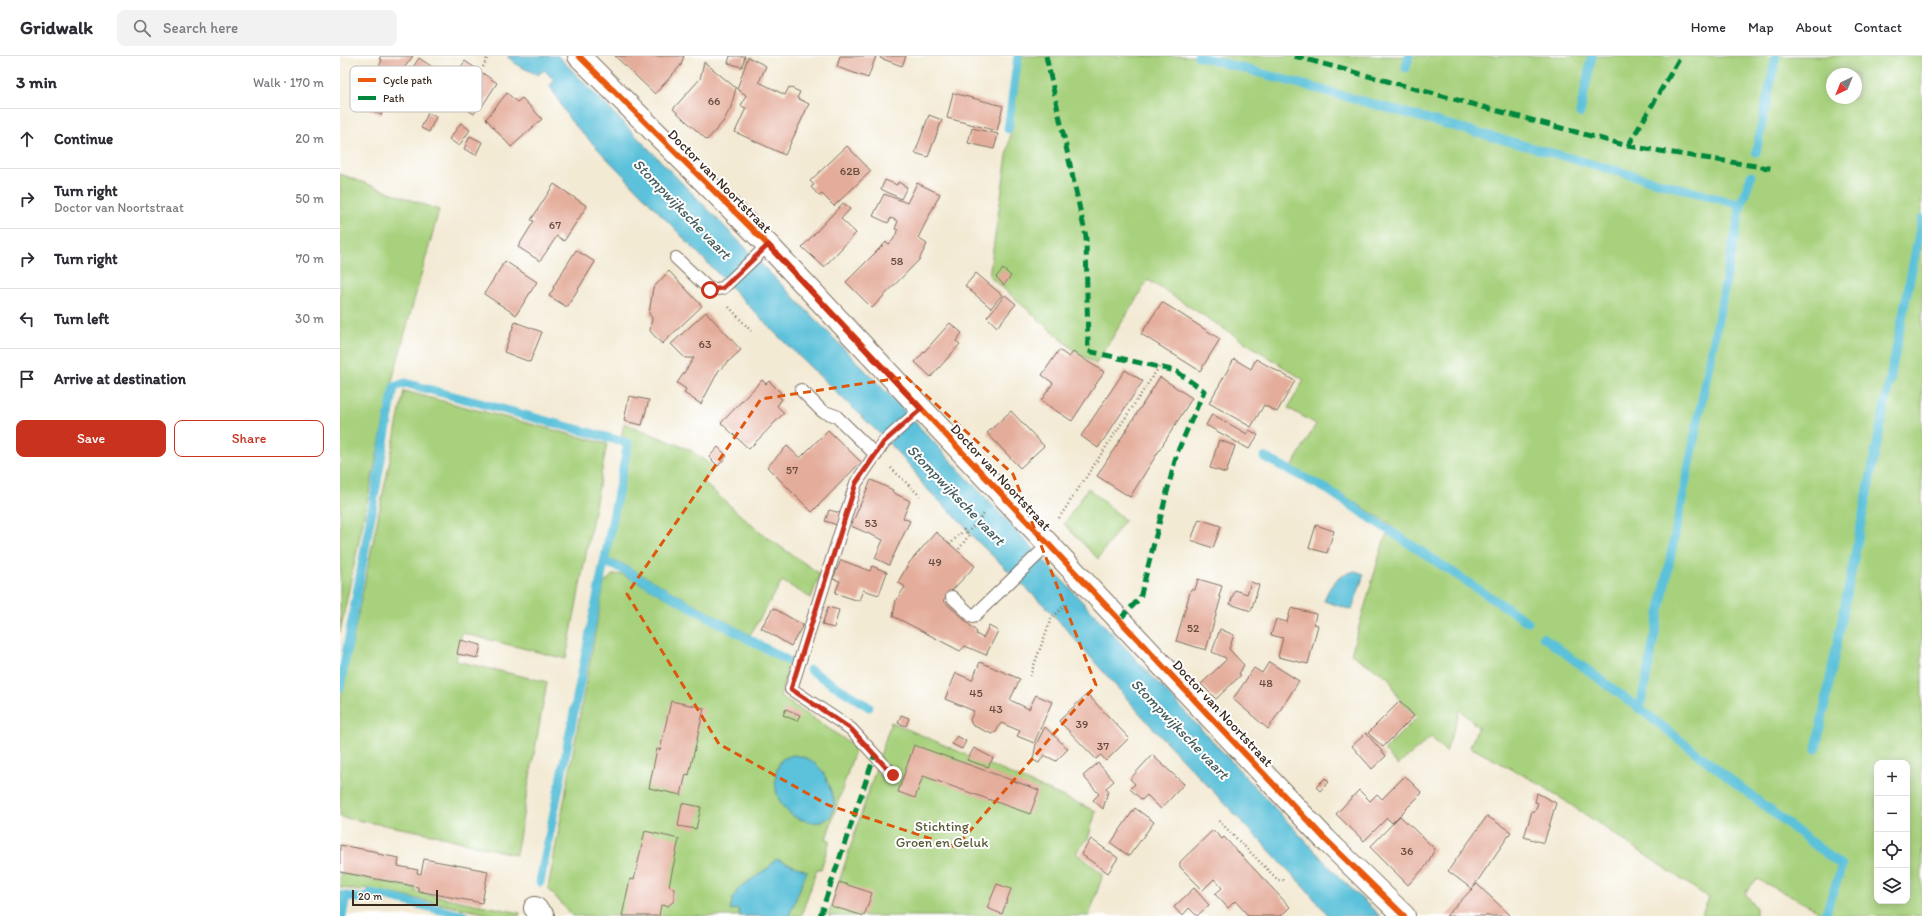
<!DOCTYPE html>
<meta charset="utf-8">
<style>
:root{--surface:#fff;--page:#f2f2f3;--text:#2b2b33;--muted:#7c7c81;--line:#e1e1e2;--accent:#c8321e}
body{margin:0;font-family:Itim,sans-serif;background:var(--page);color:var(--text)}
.controls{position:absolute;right:12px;bottom:12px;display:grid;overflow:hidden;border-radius:8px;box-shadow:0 2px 10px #0003}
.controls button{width:36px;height:36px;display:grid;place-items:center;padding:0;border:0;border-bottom:1px solid var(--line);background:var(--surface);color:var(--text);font:20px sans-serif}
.compass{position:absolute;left:1486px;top:12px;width:36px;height:36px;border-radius:50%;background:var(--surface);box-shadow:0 2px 10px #0003;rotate:223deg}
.scale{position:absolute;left:12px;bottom:10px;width:86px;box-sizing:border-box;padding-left:4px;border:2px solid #3b2a1e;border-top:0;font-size:11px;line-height:14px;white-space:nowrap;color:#3b2a1e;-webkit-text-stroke:3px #fff;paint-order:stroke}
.stop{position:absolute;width:12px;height:12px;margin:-9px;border:3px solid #c8321e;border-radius:50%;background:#fff}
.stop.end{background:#c8321e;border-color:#fff;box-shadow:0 1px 4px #0008}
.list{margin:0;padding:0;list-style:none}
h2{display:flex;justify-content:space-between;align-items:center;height:52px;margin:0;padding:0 16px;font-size:17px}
h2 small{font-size:13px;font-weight:400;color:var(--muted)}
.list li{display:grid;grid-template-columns:26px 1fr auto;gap:12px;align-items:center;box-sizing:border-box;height:60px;padding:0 16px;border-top:1px solid var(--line)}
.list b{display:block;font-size:15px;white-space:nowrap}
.list p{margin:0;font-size:13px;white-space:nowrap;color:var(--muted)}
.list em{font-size:13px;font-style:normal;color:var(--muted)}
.actions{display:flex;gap:8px;padding:12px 16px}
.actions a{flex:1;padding:9px 0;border:1px solid var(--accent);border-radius:8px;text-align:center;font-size:14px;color:var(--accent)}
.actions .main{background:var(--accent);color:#fff}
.icon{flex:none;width:22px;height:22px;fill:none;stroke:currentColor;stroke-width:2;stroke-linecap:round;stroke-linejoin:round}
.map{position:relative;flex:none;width:1582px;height:860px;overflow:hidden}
header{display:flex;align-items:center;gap:24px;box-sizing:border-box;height:56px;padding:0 20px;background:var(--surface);border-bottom:1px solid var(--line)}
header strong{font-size:19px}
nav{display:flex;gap:22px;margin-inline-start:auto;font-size:14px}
.search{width:280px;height:36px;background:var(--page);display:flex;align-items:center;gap:10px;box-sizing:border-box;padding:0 14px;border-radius:8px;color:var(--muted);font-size:15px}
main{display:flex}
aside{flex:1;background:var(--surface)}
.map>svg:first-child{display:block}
</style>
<header>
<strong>Gridwalk</strong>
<div class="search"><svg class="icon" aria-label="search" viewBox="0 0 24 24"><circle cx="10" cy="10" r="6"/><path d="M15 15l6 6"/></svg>Search here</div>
<nav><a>Home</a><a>Map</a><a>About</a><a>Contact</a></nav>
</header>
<main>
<aside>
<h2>3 min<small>Walk · 170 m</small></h2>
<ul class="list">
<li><svg class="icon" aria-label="ahead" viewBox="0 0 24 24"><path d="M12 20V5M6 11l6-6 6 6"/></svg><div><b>Continue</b></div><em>20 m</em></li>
<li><svg class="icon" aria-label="right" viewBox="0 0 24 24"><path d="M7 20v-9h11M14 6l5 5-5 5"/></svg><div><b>Turn right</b><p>Doctor van Noortstraat</p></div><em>50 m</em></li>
<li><svg class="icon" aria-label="right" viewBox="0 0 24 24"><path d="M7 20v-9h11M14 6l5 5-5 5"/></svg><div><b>Turn right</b></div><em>70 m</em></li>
<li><svg class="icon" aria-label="left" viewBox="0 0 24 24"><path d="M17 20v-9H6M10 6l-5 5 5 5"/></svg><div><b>Turn left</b></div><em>30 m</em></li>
<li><svg class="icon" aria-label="arrive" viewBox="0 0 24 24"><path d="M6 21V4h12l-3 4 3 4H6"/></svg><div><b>Arrive at destination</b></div></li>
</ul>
<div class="actions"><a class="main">Save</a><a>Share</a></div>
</aside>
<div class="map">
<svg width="1582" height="860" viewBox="0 0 1582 860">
<rect width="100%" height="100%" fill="#fff"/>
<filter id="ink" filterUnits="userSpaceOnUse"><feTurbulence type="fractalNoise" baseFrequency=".025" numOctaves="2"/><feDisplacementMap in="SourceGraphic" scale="8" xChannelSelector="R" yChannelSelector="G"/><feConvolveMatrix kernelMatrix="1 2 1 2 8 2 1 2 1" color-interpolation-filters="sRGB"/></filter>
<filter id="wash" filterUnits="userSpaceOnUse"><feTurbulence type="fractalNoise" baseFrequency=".012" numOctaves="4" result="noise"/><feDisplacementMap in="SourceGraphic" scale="16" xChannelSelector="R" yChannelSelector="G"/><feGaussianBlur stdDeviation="0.9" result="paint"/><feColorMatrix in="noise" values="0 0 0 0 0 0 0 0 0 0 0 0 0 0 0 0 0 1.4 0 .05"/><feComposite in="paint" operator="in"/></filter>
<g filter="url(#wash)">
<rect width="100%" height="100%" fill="#f3ead4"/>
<g fill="#a7d17d" stroke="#717e4e" fill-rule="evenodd">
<path d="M682,0H1582V860H1489L1417,823L1405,837L1416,852V860H1361L1369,842L1200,728L1130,691L1138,671L1120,654L1106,696L1091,681L1058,709L1044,694L1077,661L1059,643L1049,622L1011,598L1044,484L1053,470L990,431L951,412L976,368L948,352L964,324L808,224L756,308L735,295L649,220ZM1492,18H1516V42H1492ZM1537,707H1567V845H1537Z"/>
<polygon points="0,118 99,154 54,317 0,576"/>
<polygon points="64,335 267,388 226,603 122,577 116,605 207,626 176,799 82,776 0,761 0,646"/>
<polygon points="284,367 350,394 375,412 363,426 422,478 480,518 471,542 442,525 410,579 281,507 266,503 292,386 281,383"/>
<polygon points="748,432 785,464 758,503 724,468"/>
<polygon points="282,518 449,608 440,640 516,691 486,783 490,784 481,813 477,813 461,860 232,860 208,832 264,528 272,519"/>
<polygon points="551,666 756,755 748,783 736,797 763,818 749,860 488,860"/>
<polygon points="0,817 76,832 76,836 180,857 179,860 158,860 24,832 20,835 0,831"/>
</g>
<g fill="#5cc1da" stroke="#4c767c">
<polygon points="167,0 218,0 558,348 999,821 1040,860 989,860 966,833 811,670 710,555 633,481 623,468 584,430 572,412 541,379 438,280 230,64 210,30 214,24 204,14 198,19 177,9"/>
<path d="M1015,515L1024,518L1012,554L984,545C989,529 998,519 1015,515Z"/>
<path d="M453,699C474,701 484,713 490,733C492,737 495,743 494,748C494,752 492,757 491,760C488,762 484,765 480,766C476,767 471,766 468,765C438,762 427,725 442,703Z"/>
<polygon points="436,803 467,815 449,860 400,860 398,853 390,854 393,842 399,832 428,812"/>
</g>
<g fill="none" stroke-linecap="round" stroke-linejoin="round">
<g stroke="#5cc1da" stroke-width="9">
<polyline points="858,0 1401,149 1300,653"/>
<polyline points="1066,12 1069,0"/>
<polyline points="1240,57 1252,0"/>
<polyline points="668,73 678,0"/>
<polyline points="1416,96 1436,0"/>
<polyline points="1401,149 1411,120"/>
<polyline points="924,401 988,434 1188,566"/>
<polyline points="264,506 281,512 448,605"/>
<polyline points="1203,581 1300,653 1502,810 1485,860"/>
<polyline points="470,614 529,651"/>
<polyline points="0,632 54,331 65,327 288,387 200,826"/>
<polyline points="1476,693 1582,163"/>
<polyline points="0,839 6,840 2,860"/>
<polyline points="6,840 21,843 32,837 125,860"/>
</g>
</g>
<g id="blocks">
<g fill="#e4ac9a">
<polygon points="41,0 73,0 61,16 41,59 21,49 42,4 39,2"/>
<polygon points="275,0 344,0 341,9 315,38"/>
<polygon points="390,0 405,0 402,11 388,7"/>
<polygon points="500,0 536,0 528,22 497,11"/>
<polygon points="541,0 566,0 562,10 540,2"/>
<polygon points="408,1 426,10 419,26 445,39 449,31 460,36 457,42 469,48 445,99 395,76 406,52 401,50 406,39 397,33"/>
<polygon points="79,2 100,16 89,34 68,19"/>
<polygon points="125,5 157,27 141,52 139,50 134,58 103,38"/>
<polygon points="364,6 396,32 391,51 383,66 367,84 333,53 360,23"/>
<polygon points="167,37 177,46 182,42 202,63 171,91 146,63"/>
<polygon points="613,37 663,50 657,75 607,62"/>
<polygon points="88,57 96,61 89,76 81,72"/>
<polygon points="589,59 602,64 588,101 575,97"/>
<polygon points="121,67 130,74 119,90 109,83"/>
<polygon points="632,72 658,78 654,93 628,87"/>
<polygon points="130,80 142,86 136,99 124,93"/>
<polygon points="507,90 531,115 494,150 482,138 479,140 471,131 474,129 470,125"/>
<polygon points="545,124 557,129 558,126 567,131 561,143 541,133"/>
<polygon points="577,127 600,138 578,182 587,188 579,204 532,252 506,226 546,186 549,188 553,184 558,174 555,173 558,165 551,162 548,167 533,160 544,138 567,147"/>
<polygon points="214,128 247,150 224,185 217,180 200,205 178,191 194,165 191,164"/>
<polygon points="503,147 510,153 501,163 516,177 484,211 462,191"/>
<polygon points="236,194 255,206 227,251 209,240 214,232 213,231"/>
<polygon points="165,205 197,226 176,259 144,238"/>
<polygon points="663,213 671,220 664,229 656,221"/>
<polygon points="329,215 362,250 322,288 310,275 312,262 309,258 313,232"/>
<polygon points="636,217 662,239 651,252 625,230"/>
<polygon points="665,239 676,248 657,271 647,261"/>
<polygon points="822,246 880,283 860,315 801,278"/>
<polygon points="366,256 401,294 379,314 361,348 344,337 346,333 337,327 354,302 345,302 331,288"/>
<polygon points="175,266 202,276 190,306 164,296"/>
<polygon points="610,267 622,277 616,285 620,288 591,321 575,306"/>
<polygon points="719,294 729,301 733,296 764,316 732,365 701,345 713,327 702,319"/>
<polygon points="894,303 911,313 916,303 955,325 937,356 924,349 911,371 869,347"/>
<polygon points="785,314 803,325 758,392 741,380"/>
<polygon points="820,321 852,342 790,441 757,420"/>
<polygon points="422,324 426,328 429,325 441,337 438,340 442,343 437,350 444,357 409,393 381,367"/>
<polygon points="289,340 309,344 302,369 284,365"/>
<polygon points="671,355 704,390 680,412 647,377"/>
<polygon points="872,358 907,378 909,374 918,379 909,393 866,369"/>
<polygon points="488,374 521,406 472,456 427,411 447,390 460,402"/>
<polygon points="879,384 895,390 886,417 870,412"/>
<polygon points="378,391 387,400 378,410 369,401"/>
<polygon points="531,424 553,434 552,436 570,445 563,462 570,465 549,509 535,502 543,484 511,470"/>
<polygon points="489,454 501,457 497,469 485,465"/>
<polygon points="859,463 881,470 873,492 851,484"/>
<polygon points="976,469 994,475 987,497 969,492"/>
<polygon points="596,476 635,510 603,544 637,576 636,578 643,582 649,570 658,575 646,599 625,590 620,595 553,560 556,544 565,531 558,526 569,507"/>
<polygon points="501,504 530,515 532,510 547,516 539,539 523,534 519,545 495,537 500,525 493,523"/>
<polygon points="858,523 882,530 879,540 881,541 866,594 836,585 851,533 855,534"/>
<polygon points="911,526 919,529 911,555 890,548 895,534 907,538"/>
<polygon points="488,551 499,554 494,572 482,569"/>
<polygon points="433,552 463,569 451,590 421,572"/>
<polygon points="951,552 976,558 974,568 978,569 968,608 938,601 943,582 931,579 936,563 947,566"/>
<polygon points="880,573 894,579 889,593 904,609 899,618 901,619 876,643 861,628 886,604 886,602 872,596"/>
<polygon points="120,584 141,589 138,602 117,598"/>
<polygon points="640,606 680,623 670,644 689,653 696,639 712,646 694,687 677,680 680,675 661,667 656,676 652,678 632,669 630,664 634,655 605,643 616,617 632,624"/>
<polygon points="929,606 959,625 928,673 893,643 914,612 922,617"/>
<polygon points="747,638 789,682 766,705 761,699 756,703 719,665"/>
<polygon points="331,645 364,652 349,719 346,718 341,739 309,732 317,693 320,694"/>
<polygon points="1060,645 1074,660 1043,691 1028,677"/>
<polygon points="446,653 460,659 457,665 443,659"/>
<polygon points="561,659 569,662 566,670 558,667"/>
<polygon points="705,671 728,693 716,705 704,699 699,707 693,704 696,688"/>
<polygon points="1026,677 1046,700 1032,713 1012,690"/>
<polygon points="617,680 626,685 622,693 612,688"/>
<polygon points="574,689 699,734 690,758 583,720 575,742 558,736"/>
<polygon points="634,692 653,702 648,711 627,704"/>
<polygon points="812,699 844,728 821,753 807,739 802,744 790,733 795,728 790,723"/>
<polygon points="758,707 774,725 766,732 768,735 763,753 753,744 759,738 743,720"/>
<polygon points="1065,720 1082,737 1052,767 1047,762 1024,785 996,758 1019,734 1030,745 1037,738 1042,743"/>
<polygon points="985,722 989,726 980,735 976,731"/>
<polygon points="1197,737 1216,747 1204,787 1184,781 1192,755 1195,756 1198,747 1195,746"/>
<polygon points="342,747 361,751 356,773 338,770"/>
<polygon points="795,752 814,766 789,800 771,787"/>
<polygon points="1060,760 1095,793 1086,810 1068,829 1030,791"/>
<polygon points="1147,760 1171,776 1132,833 1137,828 1171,860 1106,860 1132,833 1108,815"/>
<polygon points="873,774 882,783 884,781 950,851 941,860 907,860 908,859 895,845 888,852 875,838 882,832 874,823 863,834 840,811 840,806"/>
<polygon points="305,775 339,783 329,830 334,833 334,845 328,850 321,849 319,860 282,860 290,823 294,824"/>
<polygon points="751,783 778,802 768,817 741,798"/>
<polygon points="0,789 38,796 38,798 59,802 58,810 78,814 77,817 81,818 84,803 148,815 142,847 78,835 78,831 0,816"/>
<polygon points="499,826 532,837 524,860 491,850"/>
<polygon points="657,828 671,833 662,858 647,852"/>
<polygon points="854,832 869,849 857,860 849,852 842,860 834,851"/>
</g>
</g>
</g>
<g filter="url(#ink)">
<use href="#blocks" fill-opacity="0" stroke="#7b6d5e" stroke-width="1"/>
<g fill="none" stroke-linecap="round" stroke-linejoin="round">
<g stroke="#7b6d5e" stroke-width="14">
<g id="lane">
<polyline points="336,202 370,234 383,232 428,189"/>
<polyline points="461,334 482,355 496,360 536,399"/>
<polyline points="612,541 633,561 709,488"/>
<polyline points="553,719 511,673 451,633 516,427 544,386 581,353"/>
</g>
</g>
<g stroke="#7b6d5e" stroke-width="24">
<g id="street">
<polyline points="239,0 428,189 937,732 985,783 1064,860"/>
<polyline points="195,852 203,860"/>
</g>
</g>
<g stroke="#7b6d5e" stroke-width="2.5" stroke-dasharray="1 3" stroke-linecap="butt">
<polyline points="143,11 148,0"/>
<polyline points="389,251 411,275"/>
<polyline points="551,412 580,440"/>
<polyline points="719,462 819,311"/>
<polyline points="627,477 644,458"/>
<polyline points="612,486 624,474 627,477"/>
<polyline points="619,493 629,479 627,477"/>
<polyline points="690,620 711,563 727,547"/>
<polyline points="879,765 938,824 946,824"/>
</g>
<use href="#lane" stroke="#fff" stroke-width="12"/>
<use href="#street" stroke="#fff" stroke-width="22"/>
<g stroke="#00873e" stroke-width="5" stroke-dasharray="10 5" stroke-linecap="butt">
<polyline points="706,0 746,181 748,295 836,315 864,335 837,397 800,542 779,564"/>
<polyline points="954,0 1288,90 1435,113"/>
<polyline points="1288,90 1341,0"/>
<polyline points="480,860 535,698"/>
</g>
<g stroke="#fff" stroke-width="8">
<polyline id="cycleway" points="239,0 428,189 937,732 985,783 1064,860"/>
</g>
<use href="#cycleway" stroke="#e8590c" stroke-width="6"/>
</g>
</g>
<g fill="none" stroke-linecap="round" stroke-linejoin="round" filter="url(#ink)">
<polyline stroke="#c8321e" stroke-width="5" points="370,234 383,232 428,189 581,353 544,386 516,427 451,633 511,673 553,719"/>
</g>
<path fill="none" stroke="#df570d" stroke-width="3" stroke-dasharray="8 5" stroke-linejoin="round" d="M566,321L673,418L756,629L616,791L488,749L379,688L287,538L421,343Z"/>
<g text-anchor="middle" stroke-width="4" stroke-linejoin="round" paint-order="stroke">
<g font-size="12" fill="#654a3d">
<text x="374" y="49">66</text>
<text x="510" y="119">62B</text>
<text x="215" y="173">67</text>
<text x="557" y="209">58</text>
<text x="365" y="292">63</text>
<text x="452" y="418">57</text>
<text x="531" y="471">53</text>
<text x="595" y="510">49</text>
<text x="853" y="576">52</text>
<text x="926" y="631">48</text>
<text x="636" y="641">45</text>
<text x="656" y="657">43</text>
<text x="742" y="672">39</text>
<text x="763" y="694">37</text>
<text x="1067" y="799">36</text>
</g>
<g font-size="14" fill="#3b2a1e" stroke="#fff">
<text transform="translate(380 125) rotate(45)" y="5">Doctor van Noortstraat</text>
<text transform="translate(661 421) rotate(47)" y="5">Doctor van Noortstraat</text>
<text transform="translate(883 657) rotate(47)" y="5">Doctor van Noortstraat</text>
</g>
<g font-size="14" fill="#5b5c3a" stroke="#fff">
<text x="602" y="775">Stichting<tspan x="602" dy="16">Groen en Geluk</tspan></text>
</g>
<g font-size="15" font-style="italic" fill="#475f60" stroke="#fff">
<text transform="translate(342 153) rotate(46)" y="5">Stompwijksche vaart</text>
<text transform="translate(616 439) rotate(46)" y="5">Stompwijksche vaart</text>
<text transform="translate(840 673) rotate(46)" y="5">Stompwijksche vaart</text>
</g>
</g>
<rect x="10" y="10" width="132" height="46" rx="6" fill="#fff" stroke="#c4bfbc" stroke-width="1"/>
<rect x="18" y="22" width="18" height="4" fill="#e8590c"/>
<rect x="18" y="40" width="18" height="4" fill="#00873e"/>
<g font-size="11" fill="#3b2a1e">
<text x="43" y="28">Cycle path</text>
<text x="43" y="46">Path</text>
</g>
</svg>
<div class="controls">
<button>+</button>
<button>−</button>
<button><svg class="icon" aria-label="locate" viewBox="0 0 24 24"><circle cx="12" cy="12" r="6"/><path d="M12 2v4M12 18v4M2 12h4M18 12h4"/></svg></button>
<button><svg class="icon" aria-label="layers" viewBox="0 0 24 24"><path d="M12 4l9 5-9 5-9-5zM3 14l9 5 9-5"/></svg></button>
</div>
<svg class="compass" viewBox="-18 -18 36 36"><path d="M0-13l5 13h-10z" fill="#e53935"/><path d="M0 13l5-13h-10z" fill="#7c7c81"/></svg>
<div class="scale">20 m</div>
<div class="stop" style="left:370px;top:234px"></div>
<div class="stop end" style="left:553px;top:719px"></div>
</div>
</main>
